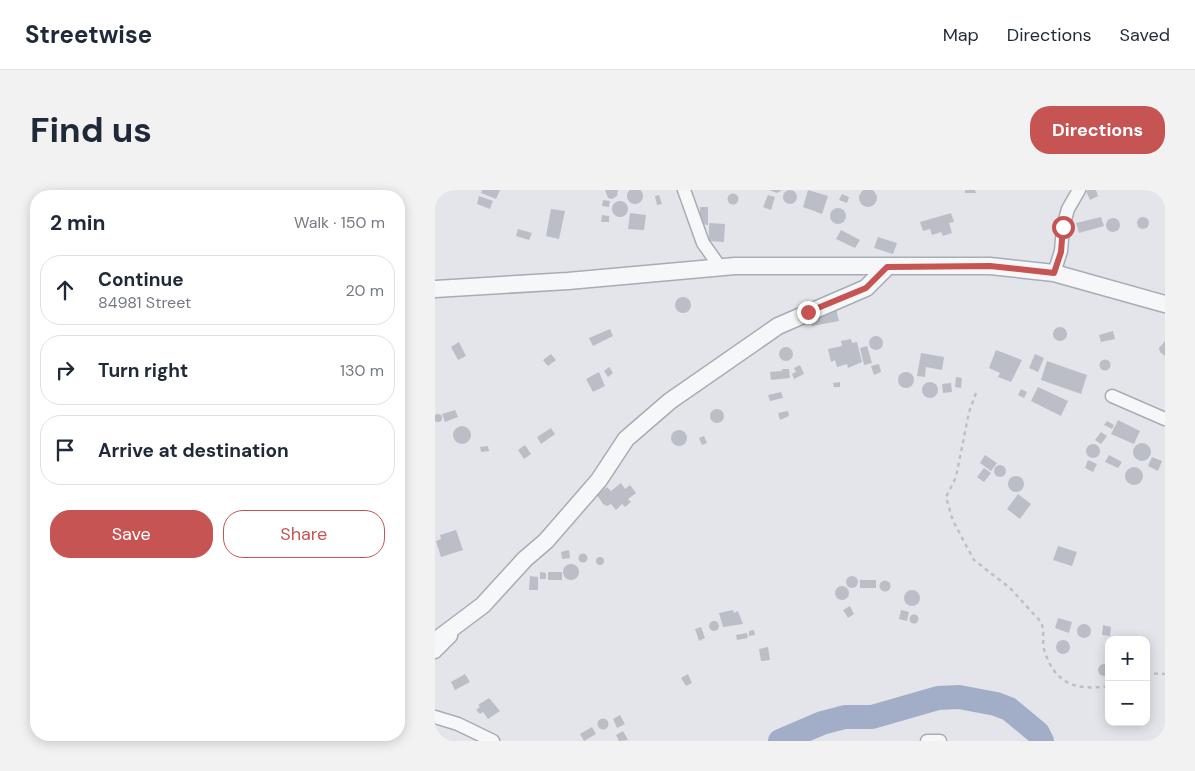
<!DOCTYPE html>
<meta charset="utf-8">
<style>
:root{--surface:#fff;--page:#f2f2f3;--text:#1f2937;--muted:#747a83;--line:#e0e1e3;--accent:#c55453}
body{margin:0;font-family:"DM Sans",sans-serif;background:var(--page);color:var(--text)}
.controls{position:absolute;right:15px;bottom:15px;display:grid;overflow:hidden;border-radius:10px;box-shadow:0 2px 12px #0003}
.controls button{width:45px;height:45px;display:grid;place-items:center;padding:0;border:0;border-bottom:1px solid var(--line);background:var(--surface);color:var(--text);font:25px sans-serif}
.stop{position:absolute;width:15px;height:15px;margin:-11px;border:4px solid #c55453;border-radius:50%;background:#fff}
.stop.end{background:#c55453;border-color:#fff;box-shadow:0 1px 5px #0008}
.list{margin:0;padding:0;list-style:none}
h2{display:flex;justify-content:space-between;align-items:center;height:65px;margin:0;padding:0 20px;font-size:21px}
h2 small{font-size:16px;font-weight:400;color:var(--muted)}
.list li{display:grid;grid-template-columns:32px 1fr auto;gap:15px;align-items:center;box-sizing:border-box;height:70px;margin:0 10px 10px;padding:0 10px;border:1px solid var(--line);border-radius:20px}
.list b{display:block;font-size:19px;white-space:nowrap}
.list p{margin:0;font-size:16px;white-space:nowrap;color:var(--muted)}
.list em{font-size:16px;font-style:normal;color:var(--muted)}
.actions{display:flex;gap:10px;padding:15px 20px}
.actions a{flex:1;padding:11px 0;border:1px solid var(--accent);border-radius:20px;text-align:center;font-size:18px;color:var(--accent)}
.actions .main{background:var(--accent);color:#fff}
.icon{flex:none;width:28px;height:28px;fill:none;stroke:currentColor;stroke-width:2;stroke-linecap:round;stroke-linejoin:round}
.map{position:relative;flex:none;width:730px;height:551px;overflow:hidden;border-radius:20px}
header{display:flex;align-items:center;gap:30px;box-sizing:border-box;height:70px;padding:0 25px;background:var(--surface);border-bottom:1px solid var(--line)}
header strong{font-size:24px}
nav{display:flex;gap:28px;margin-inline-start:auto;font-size:18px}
.intro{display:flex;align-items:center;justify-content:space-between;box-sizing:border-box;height:120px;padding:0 30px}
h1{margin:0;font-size:35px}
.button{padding:12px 22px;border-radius:20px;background:var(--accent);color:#fff;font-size:18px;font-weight:700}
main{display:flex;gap:30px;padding:0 30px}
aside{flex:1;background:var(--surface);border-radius:20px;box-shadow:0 2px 12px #0003}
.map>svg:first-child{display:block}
</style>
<header>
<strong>Streetwise</strong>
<nav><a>Map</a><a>Directions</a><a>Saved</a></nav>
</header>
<div class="intro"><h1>Find us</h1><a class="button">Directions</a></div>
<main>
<aside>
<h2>2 min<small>Walk · 150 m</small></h2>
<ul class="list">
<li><svg class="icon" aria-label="ahead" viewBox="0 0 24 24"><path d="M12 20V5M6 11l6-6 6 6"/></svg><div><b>Continue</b><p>84981 Street</p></div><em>20 m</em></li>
<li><svg class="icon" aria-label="right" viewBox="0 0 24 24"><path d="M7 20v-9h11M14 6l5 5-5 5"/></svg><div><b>Turn right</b></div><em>130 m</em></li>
<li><svg class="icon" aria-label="arrive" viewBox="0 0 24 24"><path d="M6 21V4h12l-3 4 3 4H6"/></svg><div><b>Arrive at destination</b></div></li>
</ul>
<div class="actions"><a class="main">Save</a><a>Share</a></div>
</aside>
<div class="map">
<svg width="730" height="551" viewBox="0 0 730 551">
<rect width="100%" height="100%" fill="#e4e5eb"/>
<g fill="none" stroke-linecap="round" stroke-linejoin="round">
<polyline stroke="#a2aec8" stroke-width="24" points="345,551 387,533 410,527 437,527 503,508 524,507 561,514 574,519 603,543 607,551"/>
</g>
<g fill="#bbbec7">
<circle cx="200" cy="6" r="8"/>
<circle cx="433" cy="8" r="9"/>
<polygon points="47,0 65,0 61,9 46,3"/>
<polygon points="170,0 183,0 182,6 177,9 173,8"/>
<polygon points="334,0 347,0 342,3"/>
<polygon points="373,0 393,6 387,24 368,17"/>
<polygon points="530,0 540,0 541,3 530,3"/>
<polygon points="654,0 661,0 663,6 655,10 651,1"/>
<circle cx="355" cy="7" r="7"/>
<circle cx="298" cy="9" r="5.5"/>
<polygon points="407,4 414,7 412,13 404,10"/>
<polygon points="224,5 227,14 222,15 220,6"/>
<polygon points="333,5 340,7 336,20 328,17"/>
<polygon points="44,6 58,11 55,19 42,14"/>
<polygon points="168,10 175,11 174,17 167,16"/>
<circle cx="185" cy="19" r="8"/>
<polygon points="265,17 273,17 273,35 265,34"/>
<circle cx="403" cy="26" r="8"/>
<polygon points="116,19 130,21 124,49 111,46"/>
<polygon points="195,23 211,25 209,40 193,39"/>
<polygon points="516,23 519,32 514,33 517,43 508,46 506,42 497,45 495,39 488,41 485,32"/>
<polygon points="167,25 174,26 174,32 166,32"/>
<circle cx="708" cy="33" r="6"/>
<polygon points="666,27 669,36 644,43 641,33"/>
<circle cx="678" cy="35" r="7"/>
<polygon points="274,33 290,34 289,52 274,51"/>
<polygon points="83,39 97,43 94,50 81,46"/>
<polygon points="406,40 425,50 420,58 401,49"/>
<polygon points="443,47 462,53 458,64 439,58"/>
<circle cx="248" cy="115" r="8"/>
<polygon points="401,119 404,131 377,136 375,124"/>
<circle cx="625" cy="144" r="7"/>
<polygon points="175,139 178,146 158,156 154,148"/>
<polygon points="678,141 680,149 666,152 664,145"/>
<circle cx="441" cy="153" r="7"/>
<polygon points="416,149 417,153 422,152 427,172 413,178 412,174 402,177 400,170 396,172 393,159 407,156 406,151"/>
<polygon points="730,151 730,166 725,162 724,158"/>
<polygon points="24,152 31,166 23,170 16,157"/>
<polygon points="432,156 437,173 429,175 425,158"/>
<circle cx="351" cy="164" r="7"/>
<polygon points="561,160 587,170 576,192 563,187 565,183 554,178"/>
<polygon points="486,163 509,167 507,180 491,177 490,187 482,186"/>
<polygon points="116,164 121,170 113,176 108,170"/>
<polygon points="600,164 609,168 603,182 594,178"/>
<circle cx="670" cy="175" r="5.5"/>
<polygon points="612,171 652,185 646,204 606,190"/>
<polygon points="444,174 446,182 439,185 436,176"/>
<polygon points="365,175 369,184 359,189 357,184 361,182 359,178"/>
<polygon points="174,177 178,183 173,187 169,181"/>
<polygon points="347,179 354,179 355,188 336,190 335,182 347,181"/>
<circle cx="471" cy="190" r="8"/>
<polygon points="164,182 170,196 158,202 151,189"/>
<polygon points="521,187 527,188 526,198 520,197"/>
<polygon points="405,192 405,197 399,197 398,193"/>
<circle cx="495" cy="200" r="8"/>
<polygon points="516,193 517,202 508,203 507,194"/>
<polygon points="603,197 633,211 626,226 596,211"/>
<polygon points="586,199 592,202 589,208 583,205"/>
<polygon points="346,202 348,208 335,211 333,205"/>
<circle cx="282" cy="226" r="7"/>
<polygon points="20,220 23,227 10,232 7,224"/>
<polygon points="353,221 354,226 345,230 343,223"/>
<circle cx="3" cy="228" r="4"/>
<polygon points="683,230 705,241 699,254 676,244"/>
<polygon points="672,231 679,235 677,239 669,235"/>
<circle cx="27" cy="245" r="9"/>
<polygon points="116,238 120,244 106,254 102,247"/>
<circle cx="244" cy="248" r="8"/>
<polygon points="666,242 672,246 666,254 660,250"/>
<polygon points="269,246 272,253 267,255 264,248"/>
<circle cx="707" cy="262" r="9"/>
<circle cx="658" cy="261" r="7"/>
<polygon points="90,255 96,264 89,269 83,260"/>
<polygon points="53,256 54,261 46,262 45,257"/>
<polygon points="550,265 562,273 556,281 545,273"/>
<polygon points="674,265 687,272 683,278 670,272"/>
<polygon points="717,267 727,271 723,281 713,276"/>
<polygon points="653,270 662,274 658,282 650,278"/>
<circle cx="565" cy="281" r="6"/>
<circle cx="699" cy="286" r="9"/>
<polygon points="549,278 556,283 549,292 542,287"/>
<circle cx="581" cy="294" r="8"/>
<polygon points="186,293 190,299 195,295 201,303 193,309 196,312 190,317 187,314 181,320 176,314 172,316 168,314 162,305 172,297 176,301"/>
<polygon points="583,304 596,314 585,329 572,319"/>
<polygon points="21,340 28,360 6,367 1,351 6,349 5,345"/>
<polygon points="623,356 642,362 637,376 618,370"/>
<polygon points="134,360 135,368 127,369 126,362"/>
<circle cx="148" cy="368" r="4.5"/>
<circle cx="165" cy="371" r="4"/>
<circle cx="136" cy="382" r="8"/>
<polygon points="105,382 111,383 111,389 105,389"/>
<rect x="113" y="382" width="14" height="8"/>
<circle cx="417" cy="392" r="6"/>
<polygon points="95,386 103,387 103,400 94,400"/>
<rect x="425" y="390" width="16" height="8"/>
<circle cx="450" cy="396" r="5.5"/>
<circle cx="407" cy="403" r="7"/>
<circle cx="477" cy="408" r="8"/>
<polygon points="415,416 419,424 413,428 408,420"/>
<polygon points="298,420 299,423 303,421 308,434 288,437 284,423"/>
<polygon points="466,420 474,422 472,431 464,429"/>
<circle cx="479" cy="429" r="4.5"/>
<polygon points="623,428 637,432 634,443 620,438"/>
<circle cx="279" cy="436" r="5"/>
<circle cx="649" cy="441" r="7"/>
<polygon points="668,435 676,437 675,446 667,445"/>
<polygon points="266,437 270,448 264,451 260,439"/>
<polygon points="319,440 320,445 314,446 314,441"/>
<polygon points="312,443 313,448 302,450 301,445"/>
<circle cx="628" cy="457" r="7"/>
<polygon points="333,457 335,470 326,471 324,459"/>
<circle cx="669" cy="480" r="6"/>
<polygon points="30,484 35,492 20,500 16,492"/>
<polygon points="253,484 257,493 251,496 246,488"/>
<polygon points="54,508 65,521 53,529 48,522 45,524 41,520 45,517 43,515"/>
<polygon points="185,525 190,534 182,538 178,529"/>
<circle cx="168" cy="534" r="5.5"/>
<polygon points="157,537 161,544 149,551 145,544"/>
<polygon points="188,541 193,550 184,551 181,545"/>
</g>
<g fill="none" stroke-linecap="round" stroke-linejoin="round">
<g stroke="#a9abb5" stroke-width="15">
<g id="minor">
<polyline points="249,0 268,53 285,77"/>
<polyline points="619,83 626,61 628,37 633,19 644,0"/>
<polyline points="677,206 730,229"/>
<polyline points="0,462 16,446"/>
<polyline points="0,527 23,534 58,551"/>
<polyline points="492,551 505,551"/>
</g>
</g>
<g stroke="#a9abb5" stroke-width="19">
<g id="tertiary">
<polyline points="0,99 133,91 300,76 555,76 619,83 730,114"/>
<polyline points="0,451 48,415 90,369 111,351 164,290 191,249 235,211 343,136 431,98 452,77"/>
</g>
</g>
<g stroke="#bdc0c6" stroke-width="2.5" stroke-dasharray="4 4" stroke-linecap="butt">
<path d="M541,203L534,222L521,287L511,307L518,331L539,370L575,398L606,432C610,441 607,450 609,459C619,494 641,501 674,496"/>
<polyline points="711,483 730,484"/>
</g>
<use href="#minor" stroke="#f6f7f9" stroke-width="12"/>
<use href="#tertiary" stroke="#f6f7f9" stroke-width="16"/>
</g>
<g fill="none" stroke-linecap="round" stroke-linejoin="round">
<polyline stroke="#c55453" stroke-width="6" points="373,122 431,98 452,77 555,76 619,83 626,62 628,37"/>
</g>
</svg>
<div class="controls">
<button>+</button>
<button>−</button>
</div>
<div class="stop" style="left:628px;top:37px"></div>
<div class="stop end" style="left:373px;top:122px"></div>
</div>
</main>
